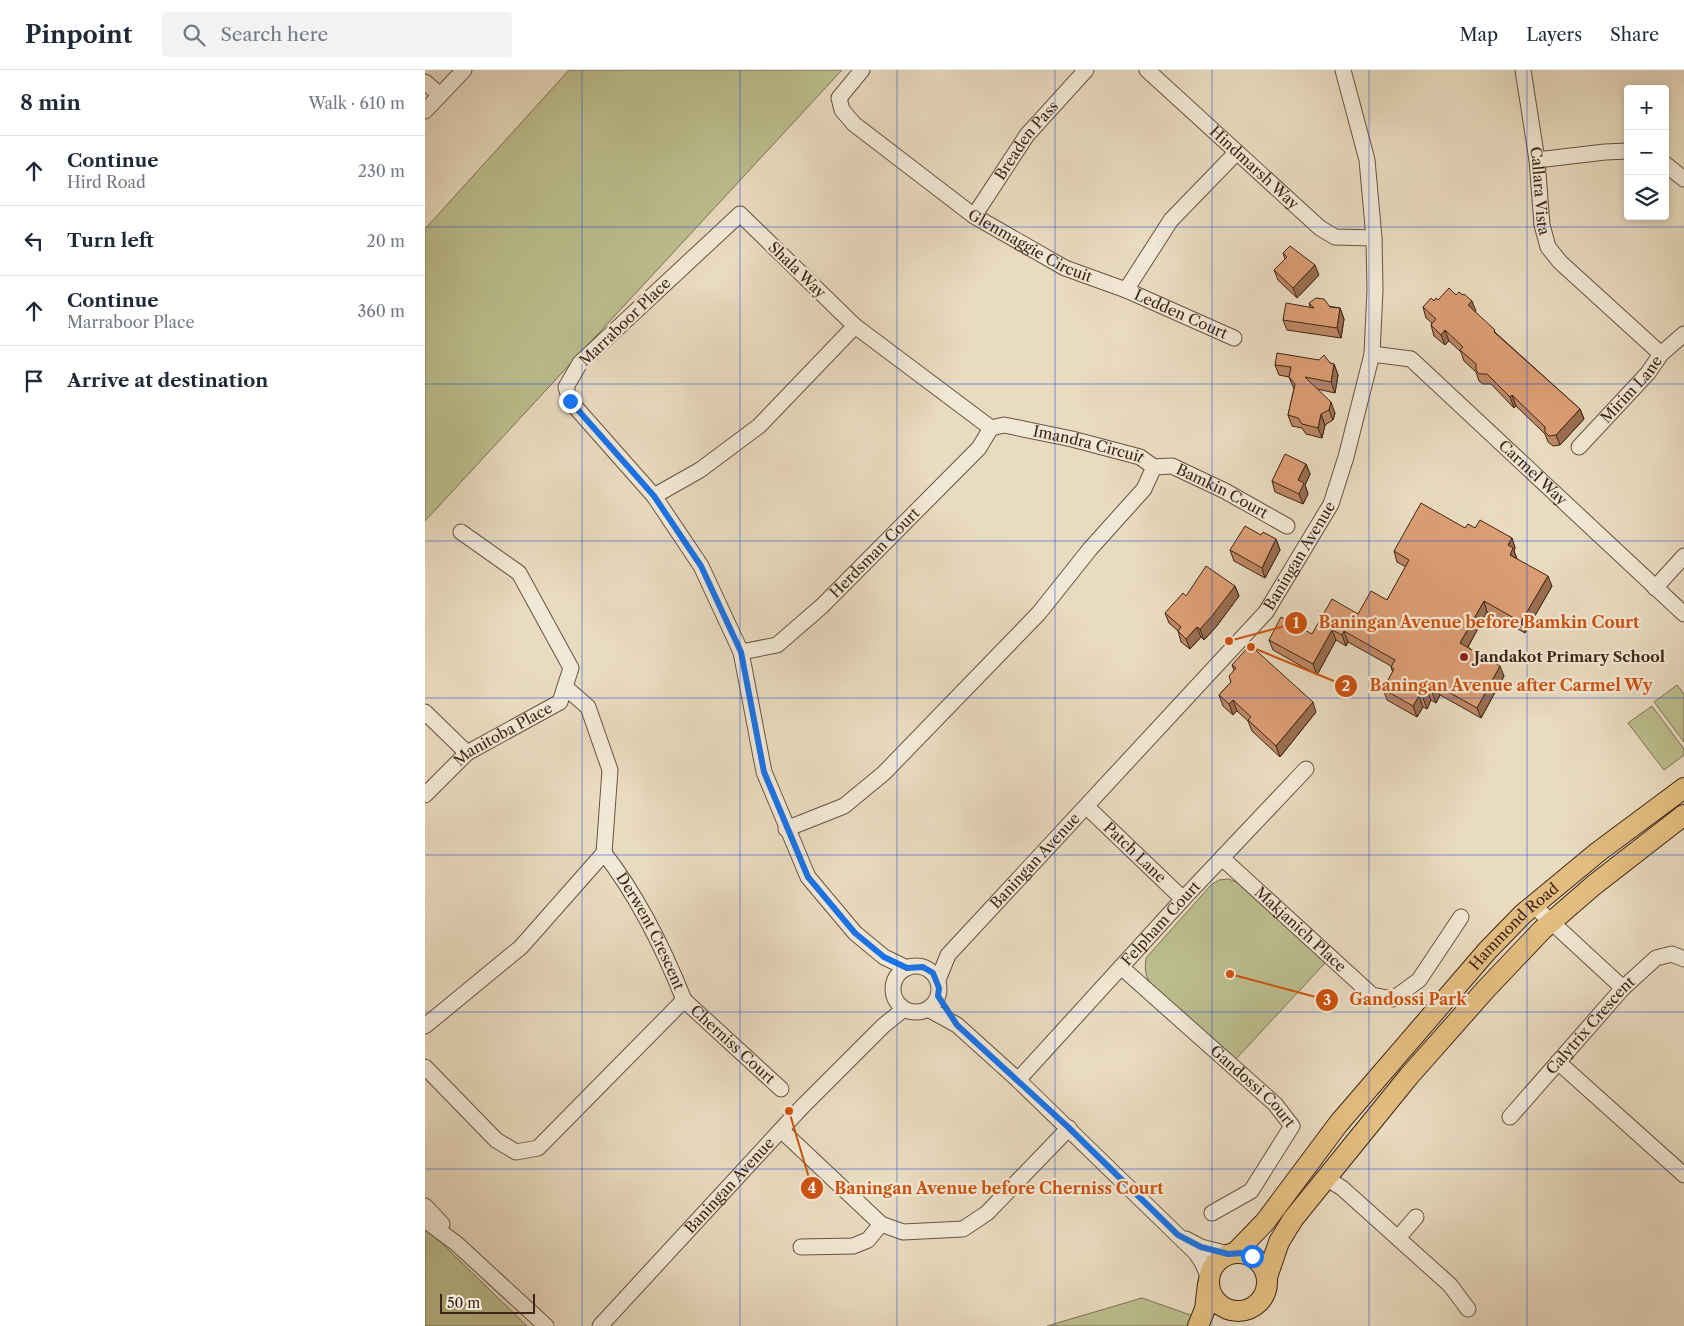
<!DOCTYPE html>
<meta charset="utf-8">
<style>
:root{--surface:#fff;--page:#f2f2f3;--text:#1f2937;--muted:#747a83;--line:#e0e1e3}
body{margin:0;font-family:"Libre Caslon Text",serif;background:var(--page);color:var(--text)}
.controls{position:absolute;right:15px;top:15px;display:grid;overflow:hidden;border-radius:5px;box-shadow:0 2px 8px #0003}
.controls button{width:45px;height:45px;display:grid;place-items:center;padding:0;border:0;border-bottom:1px solid var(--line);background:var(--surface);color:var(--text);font:25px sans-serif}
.scale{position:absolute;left:15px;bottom:12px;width:95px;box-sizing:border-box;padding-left:5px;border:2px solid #3e2416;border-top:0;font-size:14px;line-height:18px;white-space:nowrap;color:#3e2416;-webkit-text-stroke:4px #f1e8d5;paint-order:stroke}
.stop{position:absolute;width:15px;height:15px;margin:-11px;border:4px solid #1a73e8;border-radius:50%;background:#fff}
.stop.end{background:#1a73e8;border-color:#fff;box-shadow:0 1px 5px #0008}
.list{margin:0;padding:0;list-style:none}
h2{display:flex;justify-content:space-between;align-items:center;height:65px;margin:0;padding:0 20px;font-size:21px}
h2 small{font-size:16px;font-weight:400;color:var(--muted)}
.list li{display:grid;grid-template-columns:32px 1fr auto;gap:15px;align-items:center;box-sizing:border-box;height:70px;padding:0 20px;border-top:1px solid var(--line)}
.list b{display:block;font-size:19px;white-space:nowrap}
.list p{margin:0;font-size:16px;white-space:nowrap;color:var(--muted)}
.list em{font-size:16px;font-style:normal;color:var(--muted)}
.icon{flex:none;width:28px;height:28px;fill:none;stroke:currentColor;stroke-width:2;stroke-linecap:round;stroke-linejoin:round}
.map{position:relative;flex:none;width:1259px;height:1256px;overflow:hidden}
header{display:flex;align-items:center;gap:30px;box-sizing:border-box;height:70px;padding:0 25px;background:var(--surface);border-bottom:1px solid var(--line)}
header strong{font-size:24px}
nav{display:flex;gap:28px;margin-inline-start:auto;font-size:18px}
.search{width:350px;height:45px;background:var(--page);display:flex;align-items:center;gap:12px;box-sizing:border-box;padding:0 18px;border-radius:5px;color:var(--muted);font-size:19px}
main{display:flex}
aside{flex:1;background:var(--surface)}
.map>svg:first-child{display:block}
</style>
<header>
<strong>Pinpoint</strong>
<div class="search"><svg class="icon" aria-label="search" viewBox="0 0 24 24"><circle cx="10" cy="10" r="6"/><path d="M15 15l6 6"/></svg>Search here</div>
<nav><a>Map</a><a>Layers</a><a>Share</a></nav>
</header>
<main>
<aside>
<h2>8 min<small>Walk · 610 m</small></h2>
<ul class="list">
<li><svg class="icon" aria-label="ahead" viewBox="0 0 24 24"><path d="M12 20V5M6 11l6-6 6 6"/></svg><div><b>Continue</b><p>Hird Road</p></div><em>230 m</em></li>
<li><svg class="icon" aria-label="left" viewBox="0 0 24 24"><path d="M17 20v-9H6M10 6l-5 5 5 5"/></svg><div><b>Turn left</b></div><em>20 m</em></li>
<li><svg class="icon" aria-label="ahead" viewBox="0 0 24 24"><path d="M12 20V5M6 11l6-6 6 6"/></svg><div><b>Continue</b><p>Marraboor Place</p></div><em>360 m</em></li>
<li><svg class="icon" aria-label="arrive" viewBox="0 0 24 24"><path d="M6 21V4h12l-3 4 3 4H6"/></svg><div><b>Arrive at destination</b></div></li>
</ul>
</aside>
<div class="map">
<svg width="1259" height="1256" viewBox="0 0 1259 1256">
<rect width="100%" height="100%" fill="#e9dbbf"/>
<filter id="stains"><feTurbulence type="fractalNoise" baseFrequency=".004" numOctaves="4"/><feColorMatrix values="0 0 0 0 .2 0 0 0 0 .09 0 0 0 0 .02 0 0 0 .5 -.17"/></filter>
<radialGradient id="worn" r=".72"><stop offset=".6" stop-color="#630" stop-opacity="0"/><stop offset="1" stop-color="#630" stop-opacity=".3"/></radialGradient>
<g fill="#bcbe8e" stroke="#7d7152">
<polygon points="144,0 417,0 0,451 0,159"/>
<polygon points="1252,615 1259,624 1259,672 1229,632"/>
<polygon points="1227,636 1259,679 1259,685 1239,700 1203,653"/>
<path d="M804,809L815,814L900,893L810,990L730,919C721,909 719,902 721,888L786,815L794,810Z"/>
<polygon points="0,1157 102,1256 0,1256"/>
<polygon points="717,1228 774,1248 770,1256 622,1256"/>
</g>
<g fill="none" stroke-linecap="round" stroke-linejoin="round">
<g stroke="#695240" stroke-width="17">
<g id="minor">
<path id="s1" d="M437,0L414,28L417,40L429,54L549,146L640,198L701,220L746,150L811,83"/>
<path id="s2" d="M722,0L895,158L910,167L949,168"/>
<path id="s3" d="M1098,0L1112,90L1117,155L1123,177L1135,192L1236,284"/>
<polyline points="0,12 15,25"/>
<polyline points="0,41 39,0"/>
<polyline points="1112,90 1180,82 1203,81"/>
<polyline points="1240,94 1259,109"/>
<path id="s4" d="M549,146L602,65L661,0"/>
<path id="s5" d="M701,220L809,268"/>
<polyline points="430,256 315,144 155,293 141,317 145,331 229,426 276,496 316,582 339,702 383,807 430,863 459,887 482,898"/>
<path id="s6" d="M947,284L986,289L1259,544"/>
<path id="s7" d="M1154,377L1223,303L1236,284L1259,264"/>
<path id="s8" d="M729,397L747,396L800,421L862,456"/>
<path id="s9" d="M229,426L275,400L334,356L430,256L566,358L579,355L647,369L715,387L729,397L719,419L665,479L614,543L459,703L419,736L361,759"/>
<polyline points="1230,518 1259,486"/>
<path id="s10" d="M316,582L352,575L397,536L554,378L566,358"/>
<polyline points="140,617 163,637 185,700 179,783"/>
<polyline points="0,642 42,683"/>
<path id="s11" d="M0,725L42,683L135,632L146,598L94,503L36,462"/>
<path id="s12" d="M662,737L758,829"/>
<path id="s13" d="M797,788L947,925L968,929L994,910L1036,847"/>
<polyline points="1108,835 1198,918"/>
<circle cx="491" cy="919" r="23"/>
<path id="s14" d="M696,897L850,1034L867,1056L826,1121L787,1143"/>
<path id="s15" d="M513,910L523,885L841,542L906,434L921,387L947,284L950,220L949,168L942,90L918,0"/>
<path id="s16" d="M259,930L356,1019"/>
<polyline points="503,939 532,955 593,1010 771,1183 777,1192 784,1208"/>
<path id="s17" d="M0,956L96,877L179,783C214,828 238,877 259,930L113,1078L91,1082L71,1070L0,997"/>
<polyline points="1133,992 1259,1105"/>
<path id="s18" d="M593,1010L758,829L881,699"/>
<path id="s19" d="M1085,1047L1198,918L1231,888L1247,884L1259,889"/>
<polyline points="356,1060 456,1154 478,1162 538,1159 562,1143 644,1058"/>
<polyline points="901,1108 917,1118 1025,1215 1043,1239"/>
<polyline points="0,1136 17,1154"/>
<polyline points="0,1150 32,1174 121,1256"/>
<polyline points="973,1168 991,1147"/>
<polyline points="761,1169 776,1177 803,1184"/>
<polyline points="376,1177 428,1176 443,1170 456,1154"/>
<path id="s20" d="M175,1256L377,1037L458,956L479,939"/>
</g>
</g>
<g stroke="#3e2416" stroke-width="22">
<g id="major">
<circle cx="813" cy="1212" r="29"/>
<path id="s21" d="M810,1183L840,1152L914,1053L1062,881L1098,844L1173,782L1259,718"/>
<polyline points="842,1207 854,1172 868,1149 984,1006 1061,919 1117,860 1169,815 1259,745"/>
<polyline points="773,1256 780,1239 783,1214"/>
</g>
</g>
<use href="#minor" stroke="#f1e8d5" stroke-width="15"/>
<use href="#major" stroke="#e4be80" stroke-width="20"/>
</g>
<g fill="#bd8763" stroke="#3e2416">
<polygon points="858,183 894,205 872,228 853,210 849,200 860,189"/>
<polygon points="1031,225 1051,241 1050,242 1072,264 1155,339 1159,349 1135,375 1128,376 1123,372 1120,364 1091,336 1089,338 1066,314 1058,314 1054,311 1051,302 1039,291 1036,282 1024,271 1020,275 1009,266 1006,255 1007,253 1001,248 998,237 1009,231"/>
<polygon points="884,233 915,238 919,249 916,268 862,260 858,250 885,237"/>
<polygon points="905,293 909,294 913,305 910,323 892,319 910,343 908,350 900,355 897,368 881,364 877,358 867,356 863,345 869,319 864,307 854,305 850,295"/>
<polygon points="881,394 885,404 880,415 883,424 878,434 850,422 847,411"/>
<polygon points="1040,458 1050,458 1087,468 1090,478 1089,481 1092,489 1127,516 1100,563 1062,542 1043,577 1079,606 1056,648 1015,625 1011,633 1006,630 1002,639 998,637 992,647 962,630 958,619 968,603 966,597 966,596 923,572 921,576 911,570 892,605 848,580 844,570 887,564 933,544 962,530 981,497 972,492 969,481"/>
<polygon points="836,465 851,469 855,480 840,508 809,491 805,480"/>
<polygon points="810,516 814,526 791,557 779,570 776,567 765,579 756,572 753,561 744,553 740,543 761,526"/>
<polygon points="807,595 891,642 855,687 827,661 823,651 812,641 808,645 798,636 794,625 806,612 809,600"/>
</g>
<g fill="#9a6e50" stroke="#3e2416">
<polygon points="890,195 894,205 872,228 868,218"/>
<polygon points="1047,231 1051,241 1047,246 1043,235"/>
<polygon points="915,238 919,249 916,268 912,258"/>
<polygon points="1020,260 1024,271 1020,275 1016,265"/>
<polygon points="909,294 913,305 910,323 906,312"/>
<polygon points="1087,325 1091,336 1089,338 1085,327"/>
<polygon points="906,332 910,343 908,350 904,340"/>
<polygon points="1155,339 1159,349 1135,375 1131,365"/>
<polygon points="896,344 900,355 897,368 893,358"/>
<polygon points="881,394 885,404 880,415 883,424 878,434 874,424 873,410"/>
<polygon points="1087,468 1090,478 1089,481 1092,489 1085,485 1083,475"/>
<polygon points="851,469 855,480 840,508 837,498"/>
<polygon points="1123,506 1127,516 1100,563 1096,552"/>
<polygon points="810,516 814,526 791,557 779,570 775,559"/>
<polygon points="1059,531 1062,542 1039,584 1035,573"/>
<polygon points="772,557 776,567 765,579 761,569"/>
<polygon points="907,560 911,570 892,605 888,594"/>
<polygon points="919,561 923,572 921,576 917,565"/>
<polygon points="1075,596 1079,606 1056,648 1052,638"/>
<polygon points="1011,615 1015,625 1011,633 1007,622"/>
<polygon points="1002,620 1006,630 1002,639 998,628"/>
<polygon points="994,626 998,637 992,647 988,636"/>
<polygon points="808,630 812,641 808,645 804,634"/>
<polygon points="888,632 891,642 855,687 851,676"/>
</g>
<g fill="#dc9d73" stroke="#3e2416">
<polygon points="865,176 890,195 868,218 849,200 862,187 858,183"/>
<polygon points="1024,218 1031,225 1034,222 1038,225 1039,224 1047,231 1043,235 1070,260 1069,262 1155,339 1131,365 1124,366 1120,362 1120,357 1087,325 1085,327 1062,304 1054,304 1051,300 1051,294 1035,280 1038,277 1020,260 1016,265 1006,255 1011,249 998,237 1006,228 1009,231 1011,228 1013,230"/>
<polygon points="891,228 899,229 905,237 915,238 912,258 858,250 861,233 889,238 884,233"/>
<polygon points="852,283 894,290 899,285 905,293 909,294 906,312 880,307 906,332 904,340 896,344 893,358 877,354 873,348 863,345 870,314 864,307 866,297 850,295"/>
<polygon points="860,384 881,394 873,410 879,413 874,424 847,411"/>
<polygon points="996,433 1040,458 1043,454 1050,458 1055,450 1087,468 1083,475 1088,478 1085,485 1123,506 1096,552 1059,531 1035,573 1075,596 1052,638 1011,615 1007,622 1002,620 998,628 994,626 988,636 958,619 969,599 966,597 970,590 919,561 917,565 907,560 888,594 844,570 856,547 887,564 907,529 933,544 946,521 962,530 984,490 969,481"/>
<polygon points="820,456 836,465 838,462 851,469 837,498 805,480"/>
<polygon points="781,496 810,516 787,546 775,559 772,557 761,569 753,561 756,557 740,543 758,523 761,526"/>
<polygon points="825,575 888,632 851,676 823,650 826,647 808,630 804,634 794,625 806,612 804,606 811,598 807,595"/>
</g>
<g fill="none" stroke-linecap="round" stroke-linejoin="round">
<polyline stroke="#1a73e8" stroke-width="6" points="145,331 229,426 276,496 316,582 339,702 383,807 430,863 459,887 482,898 498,897 508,903 514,918 513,926 532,955 644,1058 753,1165 776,1177 803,1184 818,1183 827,1186"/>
</g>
<path fill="none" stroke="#1d4ed8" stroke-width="1" stroke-opacity="0.55" d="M157,0V1256M315,0V1256M472,0V1256M630,0V1256M787,0V1256M944,0V1256M1102,0V1256M0,157H1259M0,314H1259M0,471H1259M0,628H1259M0,785H1259M0,942H1259M0,1099H1259"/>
<circle fill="#8f2418" stroke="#f1e8d5" stroke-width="2" cx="1039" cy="587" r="5"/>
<g text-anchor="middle" stroke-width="4.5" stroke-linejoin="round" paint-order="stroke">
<g font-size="15" fill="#3e2416" stroke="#f1e8d5">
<text dy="5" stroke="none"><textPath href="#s4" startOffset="92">Breaden Pass</textPath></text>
<text dy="5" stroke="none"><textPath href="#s2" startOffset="145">Hindmarsh Way</textPath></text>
<text dy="5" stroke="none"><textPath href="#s3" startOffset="122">Callara Vista</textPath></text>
<text dy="5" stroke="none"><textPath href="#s1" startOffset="282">Glenmaggie Circuit</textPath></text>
<text transform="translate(372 200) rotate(44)" y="5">Shala Way</text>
<text dy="5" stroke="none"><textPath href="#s5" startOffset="60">Ledden Court</textPath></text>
<text transform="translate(200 252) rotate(-44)" y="5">Marraboor Place</text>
<text dy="5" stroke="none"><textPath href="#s7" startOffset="78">Mirim Lane</textPath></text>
<text dy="5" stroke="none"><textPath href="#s9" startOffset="535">Imandra Circuit</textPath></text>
<text dy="5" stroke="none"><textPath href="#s6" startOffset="206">Carmel Way</textPath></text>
<text dy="5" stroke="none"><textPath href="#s8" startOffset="74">Bamkin Court</textPath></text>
<text dy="5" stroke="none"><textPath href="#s10" startOffset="171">Herdsman Court</textPath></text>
<text dy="5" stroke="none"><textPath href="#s15" startOffset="560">Baningan Avenue</textPath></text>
<text dy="5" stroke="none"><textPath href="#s11" startOffset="100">Manitoba Place</textPath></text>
<text dy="5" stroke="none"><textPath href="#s12" startOffset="66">Patch Lane</textPath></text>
<text dy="5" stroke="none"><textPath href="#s15" startOffset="155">Baningan Avenue</textPath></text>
<text dy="5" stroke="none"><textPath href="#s18" startOffset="212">Felpham Court</textPath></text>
<text dy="5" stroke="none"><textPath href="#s21" startOffset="430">Hammond Road</textPath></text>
<text dy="5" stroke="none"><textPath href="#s13" startOffset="106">Makjanich Place</textPath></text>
<text dy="5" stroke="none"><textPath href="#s17" startOffset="341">Derwent Crescent</textPath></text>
<text dy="5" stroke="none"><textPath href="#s19" startOffset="122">Calytrix Crescent</textPath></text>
<text dy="5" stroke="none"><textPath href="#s16" startOffset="66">Cherniss Court</textPath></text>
<text dy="5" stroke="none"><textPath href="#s14" startOffset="178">Gandossi Court</textPath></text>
<text dy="5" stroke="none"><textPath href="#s20" startOffset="191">Baningan Avenue</textPath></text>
</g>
<g font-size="15" font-weight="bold" fill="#3e2416" stroke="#f1e8d5" text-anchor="start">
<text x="1049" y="592">Jandakot Primary School</text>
</g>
</g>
<path fill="none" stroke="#ce510e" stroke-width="2" d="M804 571L871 553M826 577L921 616M805 904L902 930M364 1041L387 1118"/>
<g fill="#ce510e" stroke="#f1e8d5" stroke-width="2">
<circle cx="804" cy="571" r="5"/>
<circle cx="826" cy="577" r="5"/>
<circle cx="805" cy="904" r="5"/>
<circle cx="364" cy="1041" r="5"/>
<circle cx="871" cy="553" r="12"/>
<circle cx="921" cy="616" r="12"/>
<circle cx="902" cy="930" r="12"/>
<circle cx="387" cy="1118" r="12"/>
</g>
<g font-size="15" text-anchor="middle" font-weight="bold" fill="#fff">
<text x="871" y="558">1</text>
<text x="921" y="621">2</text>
<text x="902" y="935">3</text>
<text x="387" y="1123">4</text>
</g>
<g font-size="16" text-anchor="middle" font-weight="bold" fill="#ce510e" stroke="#f1e8d5" stroke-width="4.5" stroke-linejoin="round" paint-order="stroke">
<text x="1054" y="558">Baningan Avenue before Bamkin Court</text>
<text x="1086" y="621">Baningan Avenue after Carmel Wy</text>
<text x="983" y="935">Gandossi Park</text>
<text x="574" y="1124">Baningan Avenue before Cherniss Court</text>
</g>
<rect width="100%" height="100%" filter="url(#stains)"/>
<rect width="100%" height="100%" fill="url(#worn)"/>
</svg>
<div class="controls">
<button>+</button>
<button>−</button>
<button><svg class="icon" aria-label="layers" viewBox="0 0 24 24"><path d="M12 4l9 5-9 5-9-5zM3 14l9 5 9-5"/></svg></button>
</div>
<div class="scale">50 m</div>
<div class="stop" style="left:827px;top:1186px"></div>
<div class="stop end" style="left:145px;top:331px"></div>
</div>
</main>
